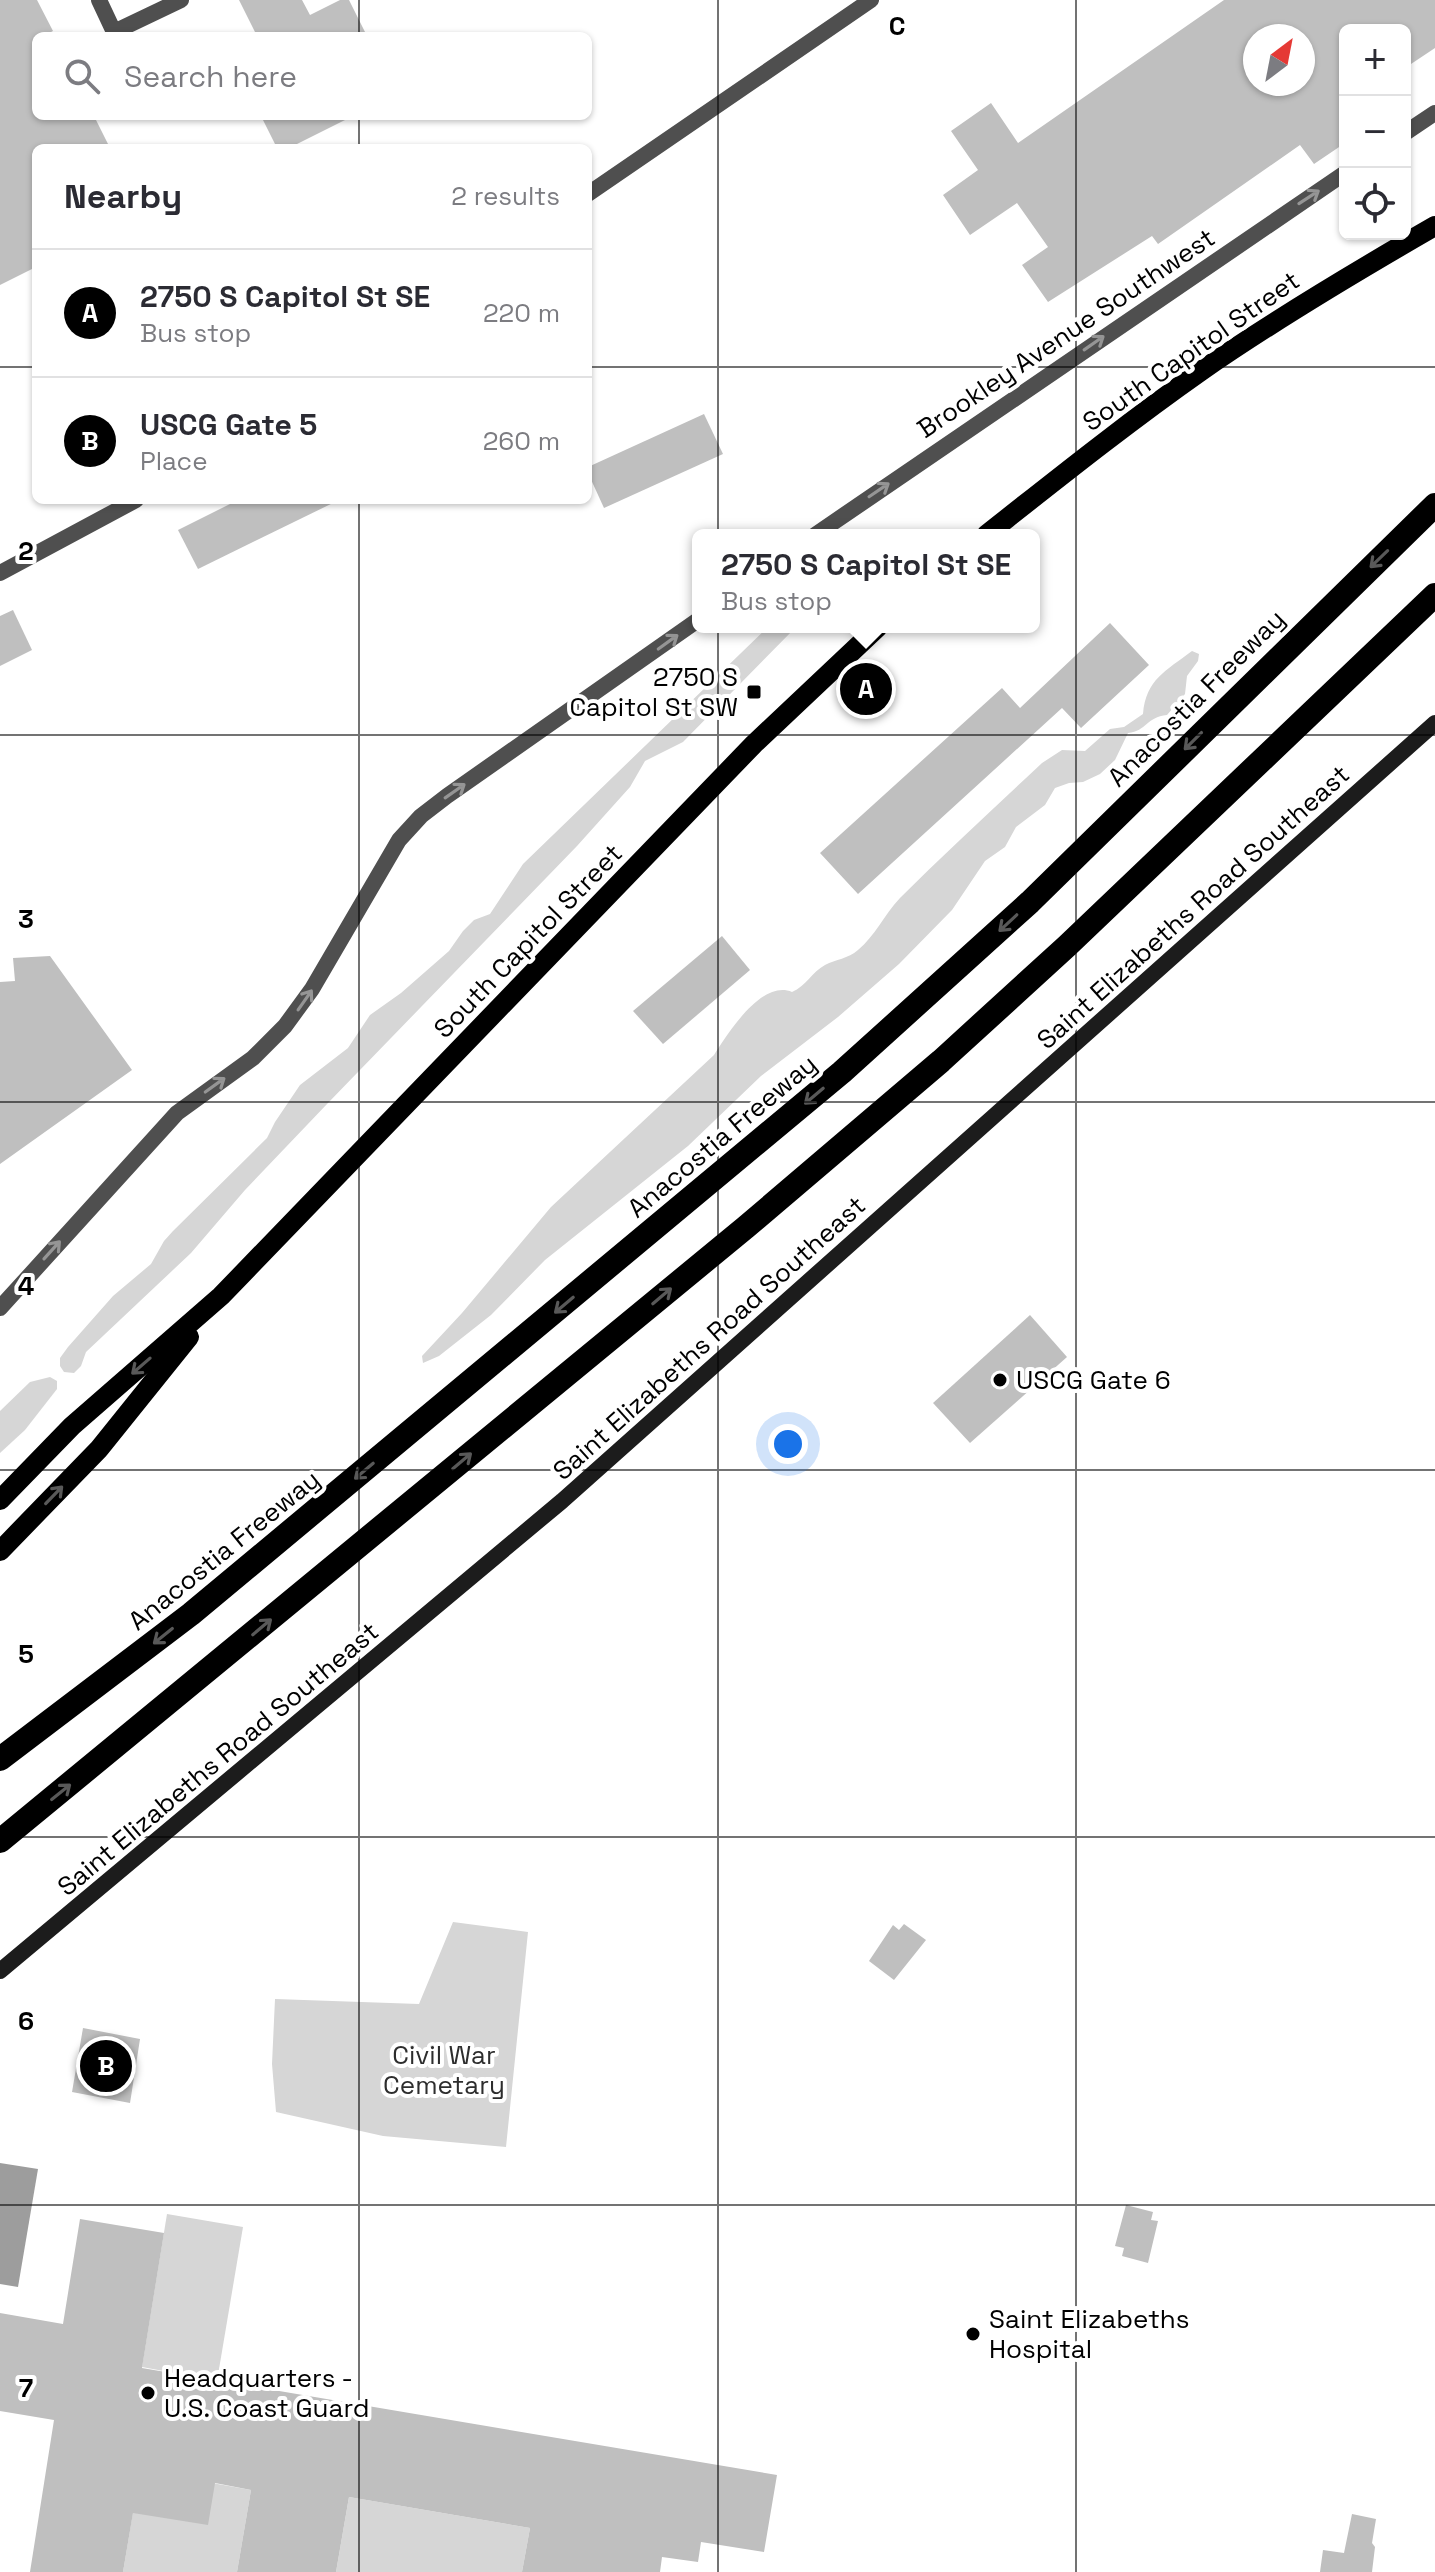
<!DOCTYPE html>
<meta charset="utf-8">
<style>
:root{--surface:#fff;--page:#f2f2f3;--text:#2b2b33;--muted:#7c7c81;--line:#e1e1e2;--accent:#000}
body{margin:0;font-family:"Space Grotesk",sans-serif;background:var(--page);color:var(--text)}
.controls{position:absolute;right:24px;top:24px;display:grid;overflow:hidden;border-radius:12px;box-shadow:0 2px 6px #0004}
.controls button{width:72px;height:72px;display:grid;place-items:center;padding:0;border:0;border-bottom:2px solid var(--line);background:var(--surface);color:var(--text);font:40px sans-serif}
.compass{position:absolute;left:1243px;top:24px;width:72px;height:72px;border-radius:50%;background:var(--surface);box-shadow:0 2px 6px #0004;rotate:32deg}
.you{position:absolute;left:788px;top:1444px;width:28px;height:28px;margin:-20px;border:6px solid #fff;border-radius:50%;background:#1a73e8;box-shadow:0 0 0 12px #1a73e833}
.badge{display:grid;place-items:center;width:52px;height:52px;border-radius:50%;background:var(--accent);color:#fff;font-size:26px;font-weight:700}
.pin{position:absolute;translate:-50% -50%;border:4px solid #fff;box-shadow:0 2px 8px #0006}
.popup{position:absolute;left:692px;top:529px;width:348px;height:104px;box-sizing:border-box;display:grid;place-content:center;border-radius:12px;background:var(--surface);filter:drop-shadow(0 2px 6px #0005);font-size:26px;white-space:nowrap;color:var(--muted)}
.popup b{font-size:30px;color:var(--text)}
.popup::after{content:'';position:absolute;left:50%;top:100%;margin-left:-16px;border:16px solid transparent;border-top-color:var(--surface)}
.list{margin:0;padding:0;list-style:none}
h2{display:flex;justify-content:space-between;align-items:center;height:104px;margin:0;padding:0 32px;font-size:34px}
h2 small{font-size:26px;font-weight:400;color:var(--muted)}
.list li{display:grid;grid-template-columns:52px 1fr auto;gap:24px;align-items:center;box-sizing:border-box;height:128px;padding:0 32px;border-top:2px solid var(--line)}
.list b{display:block;font-size:30px;white-space:nowrap}
.list p{margin:0;font-size:26px;white-space:nowrap;color:var(--muted)}
.list em{font-size:26px;font-style:normal;color:var(--muted)}
.icon{flex:none;width:44px;height:44px;fill:none;stroke:currentColor;stroke-width:2;stroke-linecap:round;stroke-linejoin:round}
.map{position:relative;flex:none;width:1435px;height:2572px;overflow:hidden}
.search{position:absolute;background:var(--surface);box-shadow:0 2px 6px #0004;left:32px;top:32px;width:560px;height:88px;display:flex;align-items:center;gap:20px;box-sizing:border-box;padding:0 28px;border-radius:12px;color:var(--muted);font-size:30px}
.panel{position:absolute;background:var(--surface);box-shadow:0 2px 6px #0004;left:32px;top:144px;width:560px;height:360px;border-radius:12px}
.map>svg:first-child{display:block}
</style>
<div class="map">
<svg width="1435" height="2572" viewBox="0 0 1435 2572">
<rect width="100%" height="100%" fill="#fff"/>
<g fill="#d6d6d6">
<polygon points="768,627 796,627 683,742 645,761 630,787 577,846 328,1103 245,1190 191,1253 86,1352 81,1366 74,1373 64,1372 60,1366 60,1358 68,1347 113,1296 151,1264 164,1241 173,1231 267,1138 275,1122 300,1085 348,1048 370,1015 401,993 449,951 463,931 474,920 490,914 523,864"/>
<path d="M1192,651L1199,654L1198,661L1187,676L1185,694L1167,715C1146,717 1147,731 1128,733L1115,760L1100,774L1083,782L1069,783L1055,788L1045,805L1016,827L1005,847L985,861L952,910L899,964L838,1017L761,1076L688,1146L545,1260L491,1315L439,1356L423,1363L422,1356L462,1313L551,1207L714,1055C728,1033 762,979 792,992C806,986 812,972 825,965C836,959 848,959 858,950C875,936 884,915 900,898C946,852 994,808 1042,763L1062,750L1085,751L1110,729L1124,727L1143,714C1146,679 1166,671 1192,651Z"/>
<polygon points="50,1377 57,1381 57,1389 25,1430 0,1453 0,1411 30,1382"/>
<polygon points="453,1922 528,1932 506,2147 383,2136 276,2112 272,2064 275,1999 419,2004"/>
<polygon points="167,2214 243,2227 217,2381 142,2367"/>
<polygon points="140,2470 251,2490 237,2572 123,2572"/>
<polygon points="349,2497 530,2528 522,2572 336,2572"/>
</g>
<polygon fill="#9d9d9d" points="0,2163 38,2169 18,2287 0,2284"/>
<g fill="#bfbfbf" fill-rule="evenodd">
<polygon points="0,0 37,0 53,31 43,36 36,36 36,116 94,116 110,148 36,148 36,267 0,285"/>
<polygon points="239,0 302,0 310,15 340,0 349,0 367,36 257,36"/>
<path d="M1224,0H1435V48L1405,68V30H1345V143L1314,164L1300,145L1158,244L1152,236L1048,302L1022,265L1048,247L1017,203L970,235L943,195L978,170L951,131L991,103L1018,143ZM1255,36H1303V84H1255Z"/>
<polygon points="261,116 353,116 289,148 277,148"/>
<polygon points="704,414 723,454 604,508 588,473 588,467"/>
<polygon points="238,500 339,500 198,569 178,530"/>
<polygon points="13,610 32,650 0,666 0,616"/>
<polygon points="1110,623 1149,665 1081,728 1062,708 858,894 820,853 1002,688 1020,708"/>
<polygon points="722,936 750,970 663,1044 633,1011"/>
<polygon points="50,956 132,1070 0,1164 0,982 15,981 13,958"/>
<polygon points="1030,1315 1067,1357 970,1443 933,1403"/>
<polygon points="904,1924 926,1940 894,1980 869,1961 893,1925 899,1930"/>
<polygon points="83,2028 140,2039 130,2103 72,2092"/>
<polygon points="1126,2205 1153,2212 1151,2220 1158,2221 1148,2263 1122,2256 1124,2248 1115,2246"/>
<polygon points="80,2219 164,2233 142,2368 777,2475 764,2552 701,2542 698,2562 662,2557 660,2572 522,2572 530,2528 349,2497 336,2572 237,2572 251,2490 215,2483 208,2525 133,2513 123,2572 30,2572 54,2420 0,2411 0,2313 63,2324"/>
<polygon points="1352,2514 1376,2519 1372,2543 1375,2547 1372,2572 1320,2572 1323,2550 1344,2553"/>
</g>
<g fill="none" stroke-linecap="round" stroke-linejoin="round">
<g stroke="#4f4f4f" stroke-width="16">
<polyline points="99,0 114,32 181,0"/>
<polyline points="1405,133 1435,113"/>
<polyline points="588,194 871,0"/>
<polyline points="815,535 1345,173"/>
<polyline points="0,573 136,500"/>
<polyline points="0,1308 177,1113 253,1058 285,1026 312,989 399,840 421,816 447,796 698,620"/>
</g>
<polyline stroke="#1c1c1c" stroke-width="16" points="0,1971 562,1501 1435,723"/>
<g stroke="#000" stroke-width="20">
<path d="M986,535C1057,479 1127,423 1201,371C1276,319 1355,272 1435,226"/>
<polyline points="0,1500 72,1426 221,1296 754,744 878,627"/>
<polyline points="0,1551 99,1449 189,1337"/>
</g>
<g stroke="#000" stroke-width="24">
<polyline points="0,1759 191,1614 842,1072 1030,902 1435,505"/>
<polyline points="0,1841 746,1227 941,1061 1067,946 1435,595"/>
</g>
</g>
<defs><path id="oneway-shaft" d="M-6 0H5M1.5-3L5.5 0L1.5 3" fill="none" stroke-width="1.6" stroke-linecap="round" stroke-linejoin="round" transform="scale(2)"/></defs>
<g stroke="#959595">
<use href="#oneway-shaft" transform="translate(1309 197) rotate(-33)"/>
<use href="#oneway-shaft" transform="translate(1094 343) rotate(-35)"/>
<use href="#oneway-shaft" transform="translate(879 490) rotate(-34)"/>
<use href="#oneway-shaft" transform="translate(668 642) rotate(-36)"/>
<use href="#oneway-shaft" transform="translate(455 791) rotate(-35)"/>
<use href="#oneway-shaft" transform="translate(305 1000) rotate(-55)"/>
<use href="#oneway-shaft" transform="translate(215 1085) rotate(-36)"/>
<use href="#oneway-shaft" transform="translate(52 1250) rotate(-48)"/>
</g>
<g stroke="#595959">
<use href="#oneway-shaft" transform="translate(1379 559) rotate(136)"/>
<use href="#oneway-shaft" transform="translate(1193 741) rotate(135)"/>
<use href="#oneway-shaft" transform="translate(1008 923) rotate(137)"/>
<use href="#oneway-shaft" transform="translate(814 1096) rotate(140)"/>
<use href="#oneway-shaft" transform="translate(662 1296) rotate(-40)"/>
<use href="#oneway-shaft" transform="translate(564 1305) rotate(140)"/>
<use href="#oneway-shaft" transform="translate(141 1366) rotate(139)"/>
<use href="#oneway-shaft" transform="translate(462 1461) rotate(-40)"/>
<use href="#oneway-shaft" transform="translate(364 1471) rotate(140)"/>
<use href="#oneway-shaft" transform="translate(54 1495) rotate(-46)"/>
<use href="#oneway-shaft" transform="translate(262 1627) rotate(-40)"/>
<use href="#oneway-shaft" transform="translate(163 1636) rotate(141)"/>
<use href="#oneway-shaft" transform="translate(61 1792) rotate(-39)"/>
</g>
<path fill="none" stroke="#000" stroke-width="2" stroke-opacity="0.55" d="M359,0V36M718,0V2572M1076,0V2572M359,116V148M0,367H36M588,367H1435M359,500V2572M0,735H1435M0,1102H1435M0,1470H1435M0,1837H1435M0,2205H1435"/>
<g fill="#000" stroke="#fff" stroke-width="3">
<rect x="746" y="684" width="16" height="16" rx="4"/>
<circle cx="1000" cy="1380" r="8"/>
<circle cx="973" cy="2334" r="8"/>
<circle cx="148" cy="2393" r="8"/>
</g>
<g text-anchor="middle" stroke-width="8" stroke-linejoin="round" paint-order="stroke">
<g font-size="26" fill="#000" stroke="#fff">
<text transform="translate(1066 333) rotate(-34)" y="9">Brookley Avenue Southwest</text>
<text transform="translate(1191 351) rotate(-35)" y="9">South Capitol Street</text>
<text transform="translate(1196 698) rotate(-45)" y="9">Anacostia Freeway</text>
<text transform="translate(1193 907) rotate(-42)" y="9">Saint Elizabeths Road Southeast</text>
<text transform="translate(528 941) rotate(-46)" y="9">South Capitol Street</text>
<text transform="translate(722 1136) rotate(-40)" y="9">Anacostia Freeway</text>
<text transform="translate(709 1338) rotate(-42)" y="9">Saint Elizabeths Road Southeast</text>
<text transform="translate(224 1550) rotate(-39)" y="9">Anacostia Freeway</text>
<text transform="translate(218 1759) rotate(-40)" y="9">Saint Elizabeths Road Southeast</text>
</g>
<g font-size="26" fill="#000" stroke="#fff" text-anchor="start">
<text x="738" y="686" text-anchor="end">2750 S<tspan x="738" dy="30">Capitol St SW</tspan></text>
<text x="1016" y="1389">USCG Gate 6</text>
<text x="989" y="2328">Saint Elizabeths<tspan x="989" dy="30">Hospital</tspan></text>
<text x="164" y="2387">Headquarters -<tspan x="164" dy="30">U.S. Coast Guard</tspan></text>
</g>
<g font-size="26" fill="#2d2d2d" stroke="#fff">
<text x="444" y="2064">Civil War<tspan x="444" dy="30">Cemetary</tspan></text>
</g>
</g>
<g font-size="26" text-anchor="middle" font-weight="bold" fill="#000" stroke="#fff" stroke-width="8" stroke-linejoin="round" paint-order="stroke">
<text x="897" y="35">C</text>
<text x="26" y="560">2</text>
<text x="26" y="928">3</text>
<text x="26" y="1295">4</text>
<text x="26" y="1663">5</text>
<text x="26" y="2030">6</text>
<text x="26" y="2397">7</text>
</g>
</svg>
<div class="controls">
<button>+</button>
<button>−</button>
<button><svg class="icon" aria-label="locate" viewBox="0 0 24 24"><circle cx="12" cy="12" r="6"/><path d="M12 2v4M12 18v4M2 12h4M18 12h4"/></svg></button>
</div>
<svg class="compass" viewBox="-18 -18 36 36"><path d="M0-13l5 13h-10z" fill="#e53935"/><path d="M0 13l5-13h-10z" fill="#7c7c81"/></svg>
<div class="you"></div>
<div class="pin badge" style="left:866px;top:689px">A</div>
<div class="popup"><b>2750 S Capitol St SE</b>Bus stop</div>
<div class="pin badge" style="left:106px;top:2066px">B</div>
<div class="search"><svg class="icon" aria-label="search" viewBox="0 0 24 24"><circle cx="10" cy="10" r="6"/><path d="M15 15l6 6"/></svg>Search here</div>
<section class="panel">
<h2>Nearby<small>2 results</small></h2>
<ul class="list">
<li><span class="badge">A</span><div><b>2750 S Capitol St SE</b><p>Bus stop</p></div><em>220 m</em></li>
<li><span class="badge">B</span><div><b>USCG Gate 5</b><p>Place</p></div><em>260 m</em></li>
</ul>
</section>
</div>
